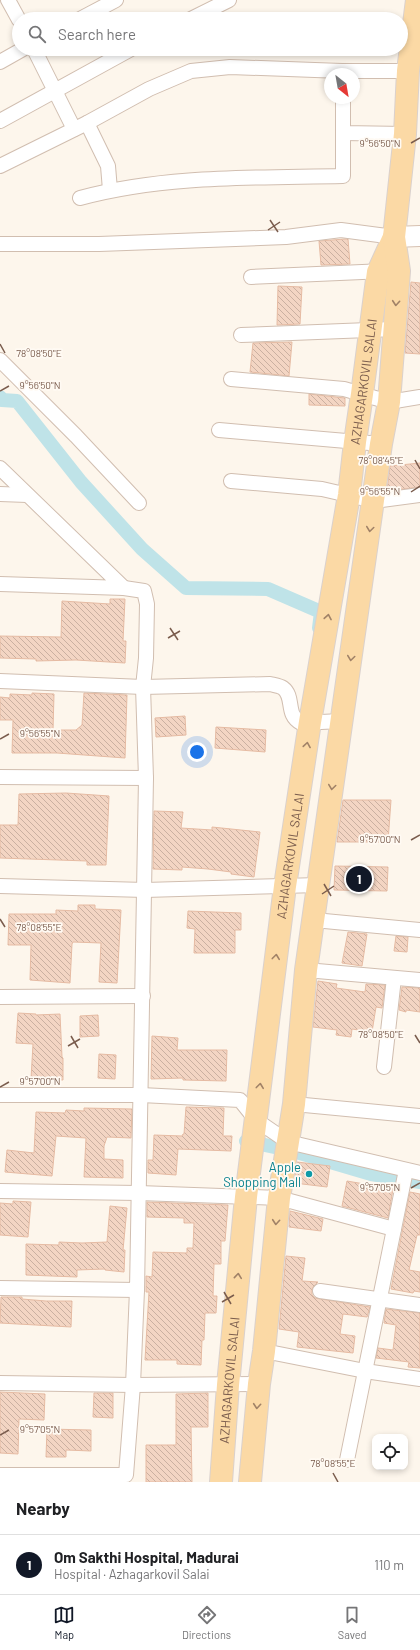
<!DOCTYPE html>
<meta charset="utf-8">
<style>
:root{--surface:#fff;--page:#f6f6f6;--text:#202124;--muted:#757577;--line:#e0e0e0;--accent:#111827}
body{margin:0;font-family:Barlow,sans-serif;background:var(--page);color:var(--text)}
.controls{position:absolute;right:12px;bottom:12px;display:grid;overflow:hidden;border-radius:8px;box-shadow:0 2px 6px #0003}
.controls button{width:36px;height:36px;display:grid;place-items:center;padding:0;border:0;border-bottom:1px solid var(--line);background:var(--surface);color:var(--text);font:20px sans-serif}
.compass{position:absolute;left:324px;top:68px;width:36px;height:36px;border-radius:50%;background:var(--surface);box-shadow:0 2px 6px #0003;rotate:149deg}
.you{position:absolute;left:197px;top:752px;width:14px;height:14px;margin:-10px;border:3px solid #fff;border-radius:50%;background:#1a73e8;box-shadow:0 0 0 6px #1a73e833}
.badge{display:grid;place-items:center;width:26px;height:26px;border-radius:50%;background:var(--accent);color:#fff;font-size:13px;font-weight:700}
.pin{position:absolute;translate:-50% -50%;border:2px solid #fff;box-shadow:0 1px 4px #0006}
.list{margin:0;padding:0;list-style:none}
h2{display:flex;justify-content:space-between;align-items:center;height:52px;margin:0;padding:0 16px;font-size:17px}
h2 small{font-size:13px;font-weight:400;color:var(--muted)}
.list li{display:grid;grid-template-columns:26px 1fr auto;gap:12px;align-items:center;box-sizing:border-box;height:60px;padding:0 16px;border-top:1px solid var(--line)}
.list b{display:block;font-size:15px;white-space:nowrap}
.list p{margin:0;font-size:13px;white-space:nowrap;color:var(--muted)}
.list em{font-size:13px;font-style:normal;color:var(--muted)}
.icon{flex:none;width:22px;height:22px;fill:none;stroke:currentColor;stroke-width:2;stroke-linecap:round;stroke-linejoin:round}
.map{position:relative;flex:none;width:420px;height:1482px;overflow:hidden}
.search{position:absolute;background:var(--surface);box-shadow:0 2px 6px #0003;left:12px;right:12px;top:12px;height:44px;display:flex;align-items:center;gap:10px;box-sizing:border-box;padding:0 14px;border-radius:22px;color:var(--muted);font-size:15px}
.sheet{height:112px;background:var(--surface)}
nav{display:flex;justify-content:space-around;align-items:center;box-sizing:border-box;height:56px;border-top:1px solid var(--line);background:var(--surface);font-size:11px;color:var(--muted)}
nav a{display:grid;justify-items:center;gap:2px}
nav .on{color:var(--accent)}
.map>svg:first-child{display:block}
</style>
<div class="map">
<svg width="420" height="1482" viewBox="0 0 420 1482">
<defs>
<pattern id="building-back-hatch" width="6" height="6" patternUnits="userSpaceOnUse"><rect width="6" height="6" fill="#f3d5c3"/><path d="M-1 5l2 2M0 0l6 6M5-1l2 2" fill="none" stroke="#cab0a1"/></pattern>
</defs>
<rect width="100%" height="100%" fill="#fdf6ec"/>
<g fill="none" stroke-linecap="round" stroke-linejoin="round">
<g stroke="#bfe3e8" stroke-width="14">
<polyline points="0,397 2,400 17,401 81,482 142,549 186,588 268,589 321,612 319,628"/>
<polyline points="246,1141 293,1151 371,1174 420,1182"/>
</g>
</g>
<g fill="url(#building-back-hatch)" stroke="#e6bba3">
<polygon points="345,239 348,239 350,264 321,265 319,241"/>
<polygon points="411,282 420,283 420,354 405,353"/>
<polygon points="278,286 302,287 300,324 277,325"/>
<polygon points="292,342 289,376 250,372 253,343"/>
<polygon points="309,394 345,398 345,406 309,405"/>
<polygon points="420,463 420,487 387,491 390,466"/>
<polygon points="110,599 125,599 123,641 126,641 125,663 76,660 36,661 36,659 0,658 0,636 61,637 62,601 110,604"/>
<polygon points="32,693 54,694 53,730 76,730 82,725 84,693 127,695 125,758 57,753 12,753 13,720 0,720 0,697 10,698 10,694 32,695"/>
<polygon points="185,716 186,735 156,737 155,718"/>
<polygon points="216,727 266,730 265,752 215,748"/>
<polygon points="66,793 109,796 106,865 87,865 87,861 0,858 0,825 18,825 19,794"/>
<polygon points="343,800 391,800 388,842 337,842"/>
<polygon points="154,811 183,812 181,828 212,830 212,827 260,832 254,877 231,874 231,872 208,869 182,867 182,870 153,869"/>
<polygon points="335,866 388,867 387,891 334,890"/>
<polygon points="78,905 95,905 95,909 121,910 117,983 99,982 101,943 73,942 72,944 70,983 30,980 31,945 8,945 9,914 56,914 56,910 78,911"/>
<polygon points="188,911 241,913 241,930 235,930 235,953 194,953 195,929 187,928"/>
<polygon points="348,932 367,934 362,966 342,963"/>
<polygon points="396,936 408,937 407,952 394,951"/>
<polygon points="318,981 337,984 336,988 365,992 366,984 385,985 382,1008 376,1007 372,1032 352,1029 351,1037 336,1035 337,1030 313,1027"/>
<polygon points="402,987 420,988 420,1012 406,1010 406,1012 399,1010"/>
<polygon points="18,1013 36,1014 36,1015 60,1014 62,1057 63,1058 63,1080 31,1079 33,1044 16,1043"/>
<polygon points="98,1015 99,1036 80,1037 80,1016"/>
<polygon points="152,1036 178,1038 177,1050 227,1050 226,1081 183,1080 183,1078 151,1079"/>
<polygon points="99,1054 116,1055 115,1079 98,1078"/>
<polygon points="186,1107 224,1108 223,1136 232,1136 231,1151 178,1149 176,1175 148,1173 148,1160 153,1160 154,1135 182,1136 183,1134 184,1134"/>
<polygon points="84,1108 132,1109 131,1138 107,1137 104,1146 104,1159 123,1160 123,1178 84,1177 86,1138 56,1136 52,1176 5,1172 7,1150 34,1153 36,1112 65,1113 66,1110 84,1111"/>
<polygon points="297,1162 330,1166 327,1187 294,1183"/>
<polygon points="347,1181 393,1189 388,1218 342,1206"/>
<polygon points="410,1192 420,1194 420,1235 417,1235 409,1270 420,1272 420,1292 414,1291 413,1293 391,1289"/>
<polygon points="13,1201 31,1202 28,1237 0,1235 0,1203 13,1204"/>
<polygon points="147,1202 228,1205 225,1241 221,1241 221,1264 214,1264 213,1296 217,1296 216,1313 205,1313 204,1340 202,1340 201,1365 177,1364 177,1360 145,1360 149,1292 146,1292 146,1276 152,1277 153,1252 187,1253 187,1248 193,1248 194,1223 184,1223 184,1218 147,1217"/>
<polygon points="110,1206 127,1208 123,1250 125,1250 124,1272 105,1270 105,1269 77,1270 77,1277 26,1275 26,1244 59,1245 59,1242 82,1243 107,1242"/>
<polygon points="290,1211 323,1219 321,1231 289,1227"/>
<polygon points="286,1256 305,1258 302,1281 318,1282 314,1286 312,1289 312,1295 315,1298 370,1307 367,1317 343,1314 340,1334 355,1336 353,1353 297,1347 299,1332 279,1329"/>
<polygon points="1,1297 22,1297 22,1299 46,1301 72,1301 71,1327 0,1323"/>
<polygon points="386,1309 420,1313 420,1368 408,1367 409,1362 376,1358 378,1348 393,1350 396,1325 384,1323"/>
<polygon points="0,1392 45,1394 44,1420 19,1419 18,1454 0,1453"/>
<polygon points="94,1393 113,1393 113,1418 93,1417"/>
<polygon points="208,1393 208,1427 191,1427 192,1482 146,1482 146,1445 176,1445 176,1394"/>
<polygon points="47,1429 91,1430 91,1451 66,1450 66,1457 46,1457"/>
</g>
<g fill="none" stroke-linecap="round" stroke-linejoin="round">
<g stroke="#d1beb0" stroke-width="16">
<g id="street">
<polyline points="8,0 19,20"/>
<polyline points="80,19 116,0"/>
<polyline points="191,19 229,0"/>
<polyline points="34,49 74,129"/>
<polyline points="0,62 23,49"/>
<polyline points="343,98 343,133 405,134"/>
<polyline points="0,121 131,49"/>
<polyline points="87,123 108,166 110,190"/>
<polyline points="0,166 87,123 149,89 191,71 230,67 342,71 408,71"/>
<path d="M80,198C165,175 255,178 343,176V133"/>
<polyline points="0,244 99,244 286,237 341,230 394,237"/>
<polyline points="251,277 385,271"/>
<polyline points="241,335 394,329"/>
<polyline points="0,360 76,436 139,503"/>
<polyline points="231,379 344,389 389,402 420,397"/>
<polyline points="219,430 381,444"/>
<polyline points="0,468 124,588 0,584"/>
<polyline points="231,481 322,489 374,501 420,495"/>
<polyline points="0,494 27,495"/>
<path d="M0,681L143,687L270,684C274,685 280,686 283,688C295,697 285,715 301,723L341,721"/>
<polyline points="0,777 146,778"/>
<polyline points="0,886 145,890 319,885"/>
<polyline points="314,920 420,930"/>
<polyline points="306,970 420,980"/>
<polyline points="0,997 143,996"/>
<polyline points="384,1067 394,978"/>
<polyline points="0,1095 141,1095 240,1100 256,1120 288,1142 420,1173"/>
<polyline points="294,1104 420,1116"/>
<polyline points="0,1191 139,1193 279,1198 394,1229"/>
<polyline points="0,1288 137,1290 146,778 143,687 146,658 147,604 144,591 124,588"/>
<polyline points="320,1291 420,1305"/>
<polyline points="264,1351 365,1371 420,1379"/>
<polyline points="0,1383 133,1385 259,1384"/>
<polyline points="347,1460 406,1170"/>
<polyline points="0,1475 126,1475 133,1385 137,1290"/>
</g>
</g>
<g stroke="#d6c0b0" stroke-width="22">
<polyline id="secondary" points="394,237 420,236"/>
</g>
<g stroke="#dad1cd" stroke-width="24">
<g id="primary">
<path id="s1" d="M221,1482L228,1385L246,1197L285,886L310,722L349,495L355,442L362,394L378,272L394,237"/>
<polyline points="250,1482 259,1384 264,1351 279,1198 294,1104 306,970 381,444 389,402 399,271 394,237 405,134 408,71 417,0"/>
</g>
</g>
<use href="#street" stroke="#fff" stroke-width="14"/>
<use href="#secondary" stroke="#fff" stroke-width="20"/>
<use href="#primary" stroke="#fbd9a5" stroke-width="22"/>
</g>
<defs><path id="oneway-chevron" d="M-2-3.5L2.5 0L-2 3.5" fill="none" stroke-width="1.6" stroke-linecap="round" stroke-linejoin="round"/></defs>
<g stroke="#a18267">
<use href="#oneway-chevron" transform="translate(396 303) rotate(95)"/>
<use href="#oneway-chevron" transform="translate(370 529) rotate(98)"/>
<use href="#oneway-chevron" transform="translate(328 617) rotate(-80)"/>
<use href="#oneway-chevron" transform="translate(351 658) rotate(98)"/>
<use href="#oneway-chevron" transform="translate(307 745) rotate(-81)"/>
<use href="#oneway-chevron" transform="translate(332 787) rotate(98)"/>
<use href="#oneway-chevron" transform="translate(276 957) rotate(-83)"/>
<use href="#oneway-chevron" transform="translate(260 1086) rotate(-83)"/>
<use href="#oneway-chevron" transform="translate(276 1222) rotate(95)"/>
<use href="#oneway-chevron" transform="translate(238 1276) rotate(-84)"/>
<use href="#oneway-chevron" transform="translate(257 1406) rotate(95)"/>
</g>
<path fill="none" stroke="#7a5c4d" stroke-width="1.5" d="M411,143L420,138M270,220L278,232M268,230L280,222M0,344L5,353M0,391L9,386M415,460L420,469M411,492L420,486M170,628L178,640M168,638L180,631M0,739L9,734M411,840L420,835M324,884L331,896M322,894L334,886M0,919L5,927M415,1035L420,1043M71,1036L78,1048M68,1046L80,1039M0,1087L9,1082M411,1188L420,1183M224,1292L231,1304M222,1302L234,1295M0,1435L9,1430M333,1473L338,1482"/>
<circle fill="#0f9aa8" stroke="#fffaf3" stroke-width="1.5" cx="309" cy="1174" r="4"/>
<g text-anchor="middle" stroke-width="3.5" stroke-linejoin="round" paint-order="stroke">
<g font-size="13" fill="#7a5c4d" stroke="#fffaf3">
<text dy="5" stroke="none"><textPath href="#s1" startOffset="1110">AZHAGARKOVIL SALAI</textPath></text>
<text dy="5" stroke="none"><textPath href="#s1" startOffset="630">AZHAGARKOVIL SALAI</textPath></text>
<text dy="5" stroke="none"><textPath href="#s1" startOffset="102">AZHAGARKOVIL SALAI</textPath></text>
</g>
<g font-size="13" fill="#0d838f" stroke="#fffaf3" text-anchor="end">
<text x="301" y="1172">Apple<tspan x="301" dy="15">Shopping Mall</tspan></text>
</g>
</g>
<g font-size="10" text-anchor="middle" fill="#7a5c4d" stroke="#fffaf3" stroke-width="3.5" stroke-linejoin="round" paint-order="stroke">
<text x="380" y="147">9°56'50"N</text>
<text x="39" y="357">78°08'50"E</text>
<text x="40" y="389">9°56'50"N</text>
<text x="381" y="464">78°08'45"E</text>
<text x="380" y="495">9°56'55"N</text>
<text x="40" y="737">9°56'55"N</text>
<text x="380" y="843">9°57'00"N</text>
<text x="39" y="931">78°08'55"E</text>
<text x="381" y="1038">78°08'50"E</text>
<text x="40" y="1085">9°57'00"N</text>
<text x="380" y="1191">9°57'05"N</text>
<text x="40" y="1433">9°57'05"N</text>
<text x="333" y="1467">78°08'55"E</text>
</g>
</svg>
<div class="controls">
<button><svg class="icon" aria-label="locate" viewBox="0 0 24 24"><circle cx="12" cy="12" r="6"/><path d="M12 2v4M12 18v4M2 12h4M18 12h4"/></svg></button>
</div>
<svg class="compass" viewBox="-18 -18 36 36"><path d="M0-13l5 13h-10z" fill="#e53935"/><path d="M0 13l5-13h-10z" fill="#757577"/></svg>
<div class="you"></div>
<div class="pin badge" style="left:359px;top:879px">1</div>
<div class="search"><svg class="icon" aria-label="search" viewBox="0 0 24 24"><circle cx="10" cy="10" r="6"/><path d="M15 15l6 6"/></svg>Search here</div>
</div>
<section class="sheet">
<h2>Nearby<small></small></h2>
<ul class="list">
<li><span class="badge">1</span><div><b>Om Sakthi Hospital, Madurai</b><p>Hospital · Azhagarkovil Salai</p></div><em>110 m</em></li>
</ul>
</section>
<nav>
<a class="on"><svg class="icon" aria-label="map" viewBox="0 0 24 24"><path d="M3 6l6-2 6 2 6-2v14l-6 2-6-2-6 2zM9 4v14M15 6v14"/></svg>Map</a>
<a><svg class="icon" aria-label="directions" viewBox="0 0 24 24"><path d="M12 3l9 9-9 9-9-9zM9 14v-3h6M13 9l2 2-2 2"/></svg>Directions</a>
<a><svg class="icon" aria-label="saved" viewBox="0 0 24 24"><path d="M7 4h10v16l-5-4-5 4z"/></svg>Saved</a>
</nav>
